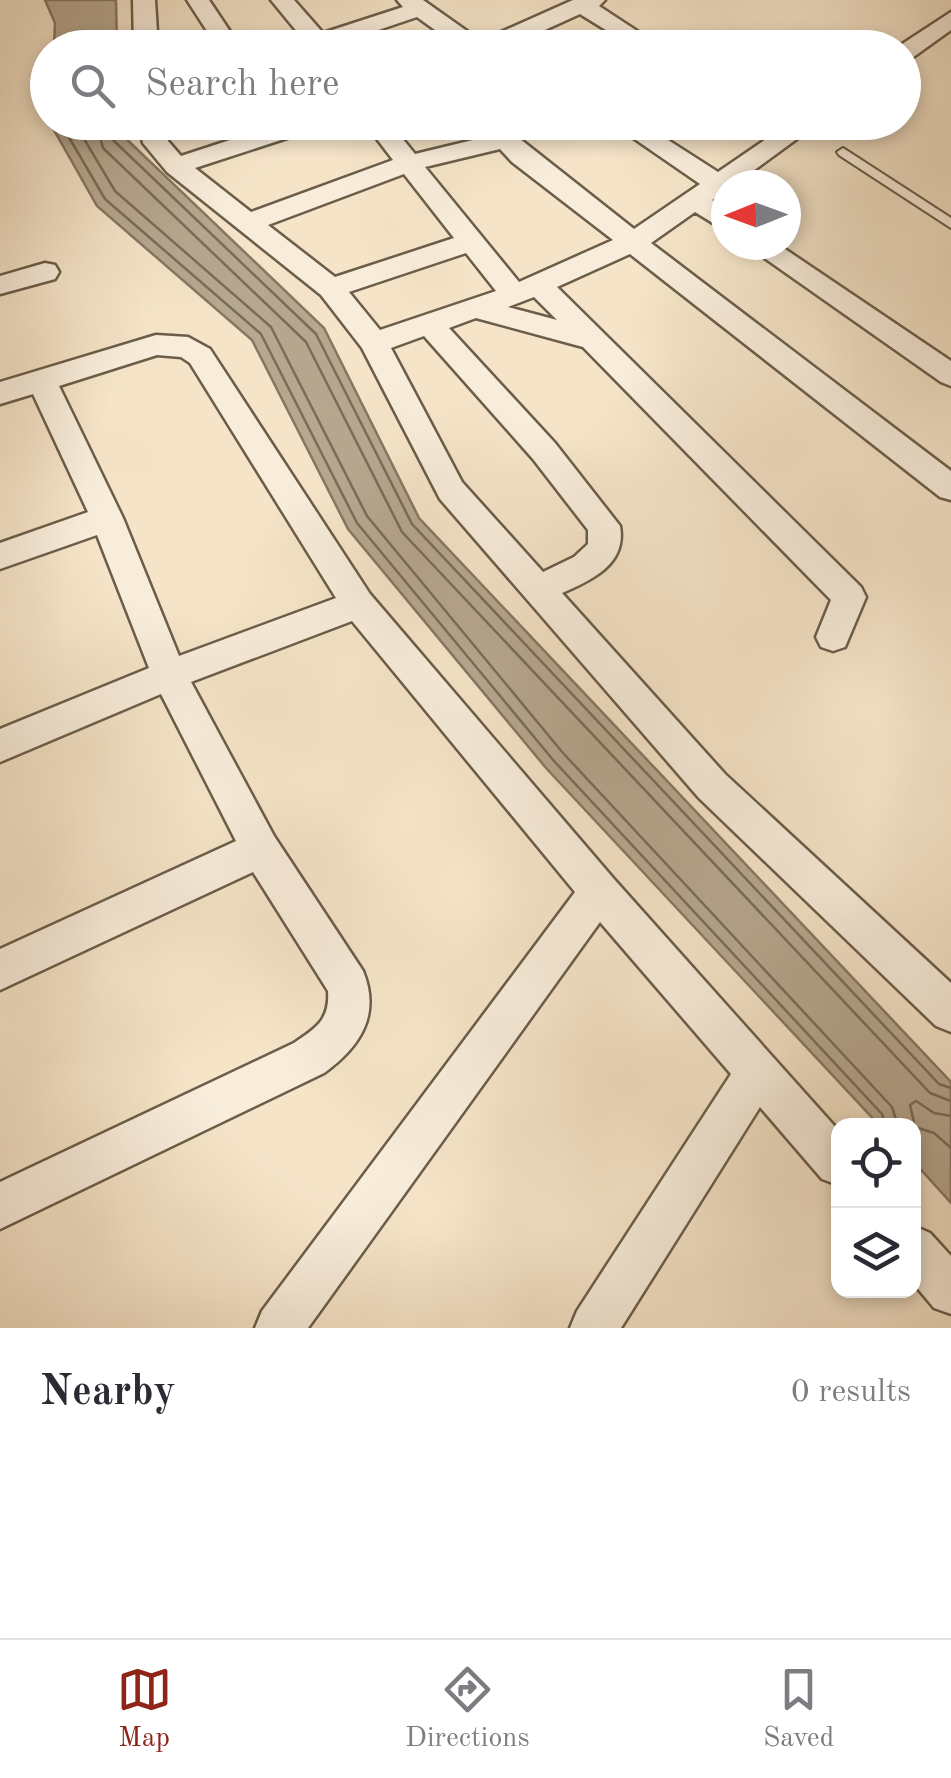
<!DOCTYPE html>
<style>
:root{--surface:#fff;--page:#f2f2f3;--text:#2b2b33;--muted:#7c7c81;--line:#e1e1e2;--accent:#8f2418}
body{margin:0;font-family:"Old Standard TT",serif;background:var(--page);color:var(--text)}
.controls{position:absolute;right:30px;bottom:30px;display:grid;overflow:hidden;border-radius:20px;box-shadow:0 5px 15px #0003}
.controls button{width:90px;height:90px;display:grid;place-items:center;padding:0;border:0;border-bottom:2px solid var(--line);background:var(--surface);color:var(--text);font:50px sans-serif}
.compass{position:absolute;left:711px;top:170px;width:90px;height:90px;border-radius:50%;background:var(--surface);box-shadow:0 5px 15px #0003;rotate:269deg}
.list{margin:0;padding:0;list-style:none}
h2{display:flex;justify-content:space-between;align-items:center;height:130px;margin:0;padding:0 40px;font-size:42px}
h2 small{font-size:32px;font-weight:400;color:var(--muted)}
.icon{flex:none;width:55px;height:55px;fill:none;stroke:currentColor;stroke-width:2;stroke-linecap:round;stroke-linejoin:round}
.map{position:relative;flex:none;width:951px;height:1328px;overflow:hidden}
.search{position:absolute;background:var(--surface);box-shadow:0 5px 15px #0003;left:30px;right:30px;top:30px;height:110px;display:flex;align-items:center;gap:25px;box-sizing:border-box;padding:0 35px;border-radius:55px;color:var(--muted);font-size:38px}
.sheet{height:310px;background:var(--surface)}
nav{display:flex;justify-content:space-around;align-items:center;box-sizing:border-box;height:140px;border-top:2px solid var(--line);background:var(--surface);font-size:28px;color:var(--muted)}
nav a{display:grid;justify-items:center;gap:5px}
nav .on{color:var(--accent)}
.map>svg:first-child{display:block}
</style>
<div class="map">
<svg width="951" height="1328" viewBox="0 0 951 1328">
<rect width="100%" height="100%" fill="#f5e4c8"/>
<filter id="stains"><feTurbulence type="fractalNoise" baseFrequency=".002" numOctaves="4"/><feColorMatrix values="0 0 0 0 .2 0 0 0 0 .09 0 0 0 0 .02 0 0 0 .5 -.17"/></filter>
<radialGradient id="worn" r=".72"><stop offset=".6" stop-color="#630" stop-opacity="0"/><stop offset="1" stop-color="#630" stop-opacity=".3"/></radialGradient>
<g fill="#b6a78f" stroke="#867762" stroke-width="2.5">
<polygon points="45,0 116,0 117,47 54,47 55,23"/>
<polygon points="50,123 119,123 119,132 324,328 419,518 951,1082 951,1203 914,1162 914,1126 879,1125 546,768 348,529 252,340 97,206"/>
</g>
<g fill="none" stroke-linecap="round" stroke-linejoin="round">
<g stroke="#7a6c57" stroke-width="2.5">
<polyline points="60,122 105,199 261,334 357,523 554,761 882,1114 886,1126"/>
<polyline points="74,122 115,191 271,327 367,516 563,753 892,1107 898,1126"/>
<polyline points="96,122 103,148 306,342 402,532 930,1093 951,1101"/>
<polyline points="109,122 112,139 316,334 412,524 939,1084 951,1088"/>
<polyline points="951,1116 934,1113 916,1101 910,1105 915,1127 934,1133 951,1148"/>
</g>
<g stroke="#6b5d49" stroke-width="4">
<polygon id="lane" points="843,148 951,218 951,228 839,155 837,152"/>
</g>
<g stroke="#6b5d49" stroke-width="5">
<g id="street">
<polygon points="133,0 155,0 158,48 134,48"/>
<polygon points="187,0 209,0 241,48 218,48"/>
<polygon points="271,0 294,0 323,33 403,7 397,0 423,0 481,41 573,0 605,0 599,6 663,48 635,48 580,14 505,48 460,48 417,17 325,48 289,48 303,39"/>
<polygon points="951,12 951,30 912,58 904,60 904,48 896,48"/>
<path d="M138,122H162L168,141L181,156L285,122H324L321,127L195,168L251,212L393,160L364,122H389L415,154L506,132L515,135L634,229L700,184L610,122H640L718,172L791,122H820L734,185H726V192L712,200L726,209V231L695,212L651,243L951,471V500L940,497L630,254L557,287L861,587L866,597L845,647L833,651L821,647L816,637L831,600L583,347L476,318L449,328L555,443L620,526C627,564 592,580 562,593L725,774L951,983V1032L936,1026L699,798L440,499L362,348L321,295L167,172L143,143ZM500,149L512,162L613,240L519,282L425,167ZM404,174L454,238L335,277L268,225ZM466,253L496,291L380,330L349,292ZM534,297L557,320L508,307ZM424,336L533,459L588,530V544L574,557L543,572L462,482L391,348Z"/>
<polygon points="746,245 779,245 951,361 951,386 941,382"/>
<polygon points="45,263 55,265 59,272 55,279 0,294 0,276"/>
<path d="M156,335L188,337L210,349L370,594L613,878L838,1130V1185L822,1179L760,1107L621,1328H570L577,1311L731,1074L600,922L308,1328H255L262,1311L575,892L352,621L191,682L274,836L363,971C381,1015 360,1047 324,1073L0,1229V1182L294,1043C316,1028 330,1020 328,991L253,872L0,990V949L236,841L161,694L0,762V729L149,668L97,535L0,569V543L88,512L33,394L0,404V382ZM157,355L181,357L190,363L336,598L179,656L123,518L59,386Z"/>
<polygon points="914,1226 930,1233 951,1256 951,1314 934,1308 914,1284"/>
</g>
</g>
<use href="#lane" fill="#f8eddb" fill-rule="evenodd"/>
<use href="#street" fill="#f8eddb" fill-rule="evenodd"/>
</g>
<rect width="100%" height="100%" filter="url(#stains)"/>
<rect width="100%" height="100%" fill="url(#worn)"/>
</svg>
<div class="controls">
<button><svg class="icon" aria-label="locate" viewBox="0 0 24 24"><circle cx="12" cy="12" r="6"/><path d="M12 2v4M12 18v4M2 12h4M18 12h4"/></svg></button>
<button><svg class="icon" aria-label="layers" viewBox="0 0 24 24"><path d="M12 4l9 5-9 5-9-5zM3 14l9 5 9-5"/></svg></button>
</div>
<svg class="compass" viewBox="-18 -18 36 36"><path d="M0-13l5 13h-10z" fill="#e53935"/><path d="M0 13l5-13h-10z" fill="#7c7c81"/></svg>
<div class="search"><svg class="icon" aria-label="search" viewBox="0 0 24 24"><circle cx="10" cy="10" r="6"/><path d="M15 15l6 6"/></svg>Search here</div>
</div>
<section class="sheet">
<h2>Nearby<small>0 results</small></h2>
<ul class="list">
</ul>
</section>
<nav>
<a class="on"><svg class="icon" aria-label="map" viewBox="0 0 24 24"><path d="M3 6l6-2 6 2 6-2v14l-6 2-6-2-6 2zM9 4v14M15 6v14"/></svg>Map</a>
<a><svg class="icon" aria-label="directions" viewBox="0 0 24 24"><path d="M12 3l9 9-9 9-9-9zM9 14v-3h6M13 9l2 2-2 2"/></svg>Directions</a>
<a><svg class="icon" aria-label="saved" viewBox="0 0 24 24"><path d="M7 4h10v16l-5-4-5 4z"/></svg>Saved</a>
</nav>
